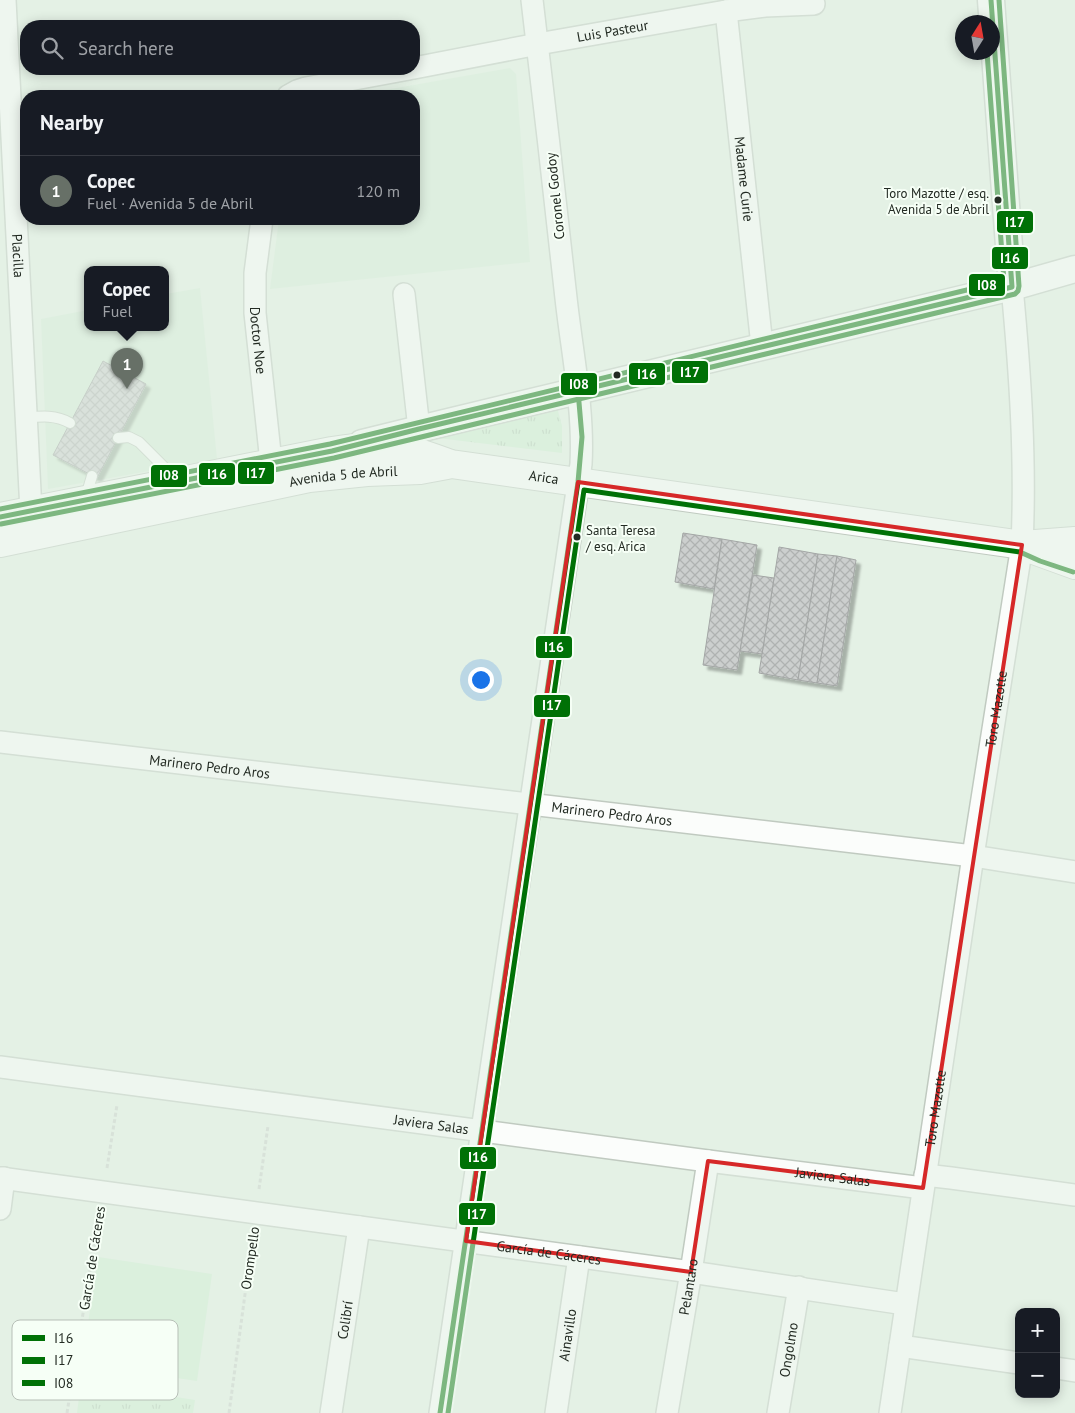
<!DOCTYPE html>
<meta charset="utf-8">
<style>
:root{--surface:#171b24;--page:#20242c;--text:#f1f3f6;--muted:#9ea1a6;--line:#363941;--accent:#677067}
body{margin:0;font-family:"PT Sans",sans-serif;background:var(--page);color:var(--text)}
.controls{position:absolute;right:15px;bottom:15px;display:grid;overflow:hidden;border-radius:10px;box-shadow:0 2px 12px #0003}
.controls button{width:45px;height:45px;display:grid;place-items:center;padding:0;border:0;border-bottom:1px solid var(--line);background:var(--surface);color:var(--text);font:25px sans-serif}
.compass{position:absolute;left:955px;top:15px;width:45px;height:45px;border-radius:50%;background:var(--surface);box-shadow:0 2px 12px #0003;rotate:11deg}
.you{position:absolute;left:480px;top:679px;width:18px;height:18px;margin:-12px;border:4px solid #fff;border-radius:50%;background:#1a73e8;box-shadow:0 0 0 8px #1a73e833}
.badge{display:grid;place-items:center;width:32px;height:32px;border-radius:50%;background:var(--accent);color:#fff;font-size:16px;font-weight:700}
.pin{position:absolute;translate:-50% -41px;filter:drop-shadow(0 1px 2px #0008)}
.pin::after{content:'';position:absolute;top:26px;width:18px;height:15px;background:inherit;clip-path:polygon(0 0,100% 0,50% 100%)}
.popup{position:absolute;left:84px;top:266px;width:85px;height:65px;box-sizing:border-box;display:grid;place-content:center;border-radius:10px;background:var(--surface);filter:drop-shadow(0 1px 4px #0005);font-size:16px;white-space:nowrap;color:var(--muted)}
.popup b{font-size:19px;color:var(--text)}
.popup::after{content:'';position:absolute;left:50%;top:100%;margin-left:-10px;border:10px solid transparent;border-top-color:var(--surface)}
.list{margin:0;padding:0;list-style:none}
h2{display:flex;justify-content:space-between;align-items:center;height:65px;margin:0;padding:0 20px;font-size:21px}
h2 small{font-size:16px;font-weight:400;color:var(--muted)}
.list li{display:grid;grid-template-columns:32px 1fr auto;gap:15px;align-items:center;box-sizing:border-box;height:70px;padding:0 20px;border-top:1px solid var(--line)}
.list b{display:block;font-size:19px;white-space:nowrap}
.list p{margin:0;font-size:16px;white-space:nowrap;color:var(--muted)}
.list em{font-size:16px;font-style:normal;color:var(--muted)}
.icon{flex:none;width:28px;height:28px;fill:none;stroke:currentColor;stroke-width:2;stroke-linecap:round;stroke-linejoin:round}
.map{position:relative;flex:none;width:1075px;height:1413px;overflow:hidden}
.search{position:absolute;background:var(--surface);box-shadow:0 2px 12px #0003;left:20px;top:20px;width:400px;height:55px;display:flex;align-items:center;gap:12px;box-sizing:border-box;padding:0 18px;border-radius:20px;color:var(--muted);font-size:19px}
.panel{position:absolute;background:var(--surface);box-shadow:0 2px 12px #0003;left:20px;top:90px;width:400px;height:135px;border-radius:20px}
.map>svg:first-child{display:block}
</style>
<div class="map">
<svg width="1075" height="1413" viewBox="0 0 1075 1413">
<defs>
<pattern id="grass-tufts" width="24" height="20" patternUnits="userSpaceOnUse" patternTransform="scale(1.25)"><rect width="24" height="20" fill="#d1efd3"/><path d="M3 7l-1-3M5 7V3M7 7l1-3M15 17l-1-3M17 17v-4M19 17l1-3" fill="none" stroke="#b3cdb5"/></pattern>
<pattern id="building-cross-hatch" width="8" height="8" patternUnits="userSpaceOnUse" patternTransform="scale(1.25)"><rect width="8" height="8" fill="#cccfce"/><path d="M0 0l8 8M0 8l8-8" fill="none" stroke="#afb2b1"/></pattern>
<filter id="shadow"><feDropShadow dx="4.5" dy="4.5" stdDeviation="1" flood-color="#0004"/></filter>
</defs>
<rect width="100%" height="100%" fill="#e4f1e5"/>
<g fill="#d8eed9">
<polygon points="510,68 516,74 530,262 270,289 279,219 414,219 414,96 351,96"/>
<polygon points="200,288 217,459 48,489 41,319 88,310 88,328 166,328 166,294"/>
</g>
<g fill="url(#grass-tufts)">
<polygon points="557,407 562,426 562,453 429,437"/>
<polygon points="81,1382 195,1400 193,1413 77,1413"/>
</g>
<polygon fill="#d1efd3" points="98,1257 212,1274 197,1381 82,1364"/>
<g fill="url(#building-cross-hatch)" stroke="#a3a6a5" filter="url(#shadow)">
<polygon points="103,361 146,384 97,478 53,455"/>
<polygon points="683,533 722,539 714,589 675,582"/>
<polygon points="722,539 757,545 737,670 703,665"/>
<polygon points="779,547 818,554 798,680 759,673"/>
<polygon points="818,554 837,556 817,683 798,680"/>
<polygon points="837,556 856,560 837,686 817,683"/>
<polygon points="753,575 774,578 762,654 740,651"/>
</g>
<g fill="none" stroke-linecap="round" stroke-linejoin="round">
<g stroke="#c0cac0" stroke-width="12">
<g id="service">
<path d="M27,418C42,416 56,415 70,423"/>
<polyline points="118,438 129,437 139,442 175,478"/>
<polyline points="86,496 92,476"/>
</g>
</g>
<g stroke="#c0cac0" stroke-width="24">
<g id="minor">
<path id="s1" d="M5,0L31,511"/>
<path id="s2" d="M726,11L762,346"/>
<path id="s3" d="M414,68L538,44L726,11L765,6L814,4"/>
<polyline points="288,96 297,91 306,88 409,69"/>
<path id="s4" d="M262,219L255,273V313L271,462"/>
<polyline points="404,294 419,429"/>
<path id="s5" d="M0,742L973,856L1075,872"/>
<path id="s6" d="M0,1067L708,1161L923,1188"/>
<polyline points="925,1175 951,1178 1075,1195"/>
<path id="s7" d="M0,1178L691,1272L905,1304"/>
<polyline points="0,1209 4,1178"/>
<polyline points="900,1346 1019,1363"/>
<polyline points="1056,1368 1075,1371"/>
<path id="s8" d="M331,1413L359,1227"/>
<path d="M440,1413L581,464C584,409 572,353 566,298C555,199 544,99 532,0"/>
<path id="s9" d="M556,1413L579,1257"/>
<path id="s10" d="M667,1413L691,1272L708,1161"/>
<path id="s11" d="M778,1413L799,1287"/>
<path id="s12" d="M890,1413L973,856L1022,545C1026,459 1020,372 1012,287"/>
</g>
</g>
<g stroke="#c0cac0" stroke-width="29">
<g id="tertiary">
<polyline points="991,0 1012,287"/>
<polyline points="362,443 419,429 1012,287 1075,269"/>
</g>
</g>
<g stroke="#c0cac0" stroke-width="30">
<g id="primary">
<path id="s13" d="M0,517L332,451C351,448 371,446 390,447C411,449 431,457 451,464L1022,545L1075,541"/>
<path id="s14" d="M0,543L309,478L367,472L420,470L447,465"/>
<polyline points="1028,548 1075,565"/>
</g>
</g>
<g stroke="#cbd1cb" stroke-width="3" stroke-dasharray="4 2.5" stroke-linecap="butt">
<polyline points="107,1168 117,1105"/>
<polyline points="259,1189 268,1126"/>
<polyline points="67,1413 99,1214"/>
<polyline points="229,1413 253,1235"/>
</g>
<use href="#service" stroke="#fbfdfb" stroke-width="10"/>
<use href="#minor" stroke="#fbfdfb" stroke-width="21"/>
<use href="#tertiary" stroke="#fbfdfb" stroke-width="26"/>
<use href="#primary" stroke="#fbfdfb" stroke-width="28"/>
<g stroke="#f6fff6" stroke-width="9">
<g id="bus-1">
<polyline points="0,517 332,451 419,429 1012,287 991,0"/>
<polyline points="440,1413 578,482 582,437 578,391"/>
</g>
</g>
<g stroke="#f6fff6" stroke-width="9">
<g id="bus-2">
<polyline points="1,524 334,458 1015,294 1018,291 1019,286 999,0"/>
<polyline points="448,1413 584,490 1020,552 1040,561 1073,572"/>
</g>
</g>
<g stroke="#f6fff6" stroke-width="9">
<polyline id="bus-3" points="0,509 330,444 1004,281 987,52"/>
</g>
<use href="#bus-1" stroke="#007106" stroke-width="5"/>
<use href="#bus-2" stroke="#007106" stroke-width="5"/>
<use href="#bus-3" stroke="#007106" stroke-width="5"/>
</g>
<path d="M0 0H1075V1413H0ZM578,482L1022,545L923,1188L708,1161L691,1272L466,1241Z" fill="#e4f1e5" fill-opacity=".55" fill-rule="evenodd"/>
<path fill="none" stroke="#d62828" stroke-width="4" stroke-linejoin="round" d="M578,482L1022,545L923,1188L708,1161L691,1272L466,1241Z"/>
<g fill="#232b23" stroke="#f6fff6" stroke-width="2">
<circle cx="998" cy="200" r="4.5"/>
<circle cx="617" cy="375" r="4.5"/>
<circle cx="577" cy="537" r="4.5"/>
</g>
<g text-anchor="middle" stroke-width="4" stroke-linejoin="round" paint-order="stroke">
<g font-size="13" fill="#232b23" stroke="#f6fff6" text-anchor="end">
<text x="989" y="198">Toro Mazotte / esq.<tspan x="989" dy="16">Avenida 5 de Abril</tspan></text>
<text x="586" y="535" text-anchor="start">Santa Teresa<tspan x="586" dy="16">/ esq. Arica</tspan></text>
</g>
<g font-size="14" fill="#232b23" stroke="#f6fff6">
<text dy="5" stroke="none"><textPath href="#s3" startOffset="202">Luis Pasteur</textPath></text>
<text dy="5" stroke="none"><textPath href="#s2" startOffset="169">Madame Curie</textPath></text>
<text transform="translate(555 196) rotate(-96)" y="5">Coronel Godoy</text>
<text dy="5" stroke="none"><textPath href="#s1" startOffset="256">Placilla</textPath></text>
<text dy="5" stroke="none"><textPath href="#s4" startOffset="122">Doctor Noe</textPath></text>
<text dy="5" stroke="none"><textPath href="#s14" startOffset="350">Avenida 5 de Abril</textPath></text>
<text dy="5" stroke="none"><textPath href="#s13" startOffset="554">Arica</textPath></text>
<text dy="5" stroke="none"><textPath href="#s12" startOffset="712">Toro Mazotte</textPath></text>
<text dy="5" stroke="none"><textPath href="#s5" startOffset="211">Marinero Pedro Aros</textPath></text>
<text dy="5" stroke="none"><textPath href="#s5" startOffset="616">Marinero Pedro Aros</textPath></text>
<text dy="5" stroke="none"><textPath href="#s12" startOffset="308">Toro Mazotte</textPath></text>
<text dy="5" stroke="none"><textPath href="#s6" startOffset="435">Javiera Salas</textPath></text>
<text dy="5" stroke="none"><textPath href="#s6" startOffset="840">Javiera Salas</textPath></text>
<text dy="5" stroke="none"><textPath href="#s7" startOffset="554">García de Cáceres</textPath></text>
<text transform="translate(92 1258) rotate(-81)" y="5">García de Cáceres</text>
<text transform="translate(250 1258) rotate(-82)" y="5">Orompello</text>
<text dy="5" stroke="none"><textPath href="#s10" startOffset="128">Pelantaro</textPath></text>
<text dy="5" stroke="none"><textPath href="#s8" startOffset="94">Colibrí</textPath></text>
<text dy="5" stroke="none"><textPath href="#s9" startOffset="79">Ainavillo</textPath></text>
<text dy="5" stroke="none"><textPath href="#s11" startOffset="64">Ongolmo</textPath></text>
</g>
</g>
<rect x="12" y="1320" width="166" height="80" rx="8" fill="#f6fff6" stroke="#b7bfb7" stroke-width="1"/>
<rect x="22" y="1335" width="23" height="6" fill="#007106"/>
<rect x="22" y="1357" width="23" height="7" fill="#007106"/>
<rect x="22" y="1380" width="23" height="6" fill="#007106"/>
<g font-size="14" fill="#232b23">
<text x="54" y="1343">I16</text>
<text x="54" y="1365">I17</text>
<text x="54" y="1388">I08</text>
</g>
<g stroke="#f6fff6" stroke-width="2">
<rect x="996" y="210" width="38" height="24" rx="5" fill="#007106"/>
<rect x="991" y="246" width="38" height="24" rx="5" fill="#007106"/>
<rect x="968" y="273" width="38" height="24" rx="5" fill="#007106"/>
<rect x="671" y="360" width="38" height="24" rx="5" fill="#007106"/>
<rect x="628" y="362" width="38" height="24" rx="5" fill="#007106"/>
<rect x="560" y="372" width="38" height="24" rx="5" fill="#007106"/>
<rect x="237" y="461" width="38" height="24" rx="5" fill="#007106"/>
<rect x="198" y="462" width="38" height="24" rx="5" fill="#007106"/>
<rect x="150" y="464" width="38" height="24" rx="5" fill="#007106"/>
<rect x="535" y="635" width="38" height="24" rx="5" fill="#007106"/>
<rect x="533" y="694" width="38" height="24" rx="5" fill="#007106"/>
<rect x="459" y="1146" width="38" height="24" rx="5" fill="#007106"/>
<rect x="458" y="1202" width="38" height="24" rx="5" fill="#007106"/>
</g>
<g font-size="14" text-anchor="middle" font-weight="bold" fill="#fff">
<text x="1015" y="227">I17</text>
<text x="1010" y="263">I16</text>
<text x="987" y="290">I08</text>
<text x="690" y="377">I17</text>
<text x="647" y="379">I16</text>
<text x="579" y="389">I08</text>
<text x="256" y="478">I17</text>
<text x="217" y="479">I16</text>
<text x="169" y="480">I08</text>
<text x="554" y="652">I16</text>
<text x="552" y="710">I17</text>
<text x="478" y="1162">I16</text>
<text x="477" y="1219">I17</text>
</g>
</svg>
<div class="controls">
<button>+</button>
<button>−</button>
</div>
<svg class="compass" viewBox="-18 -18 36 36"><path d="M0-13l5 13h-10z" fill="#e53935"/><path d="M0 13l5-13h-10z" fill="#9ea1a6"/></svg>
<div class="you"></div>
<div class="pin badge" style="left:127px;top:389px">1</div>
<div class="popup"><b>Copec</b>Fuel</div>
<div class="search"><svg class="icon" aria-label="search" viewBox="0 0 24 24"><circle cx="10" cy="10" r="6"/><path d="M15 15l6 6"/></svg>Search here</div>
<section class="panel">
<h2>Nearby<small></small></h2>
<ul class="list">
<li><span class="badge">1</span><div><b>Copec</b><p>Fuel · Avenida 5 de Abril</p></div><em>120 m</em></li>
</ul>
</section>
</div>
